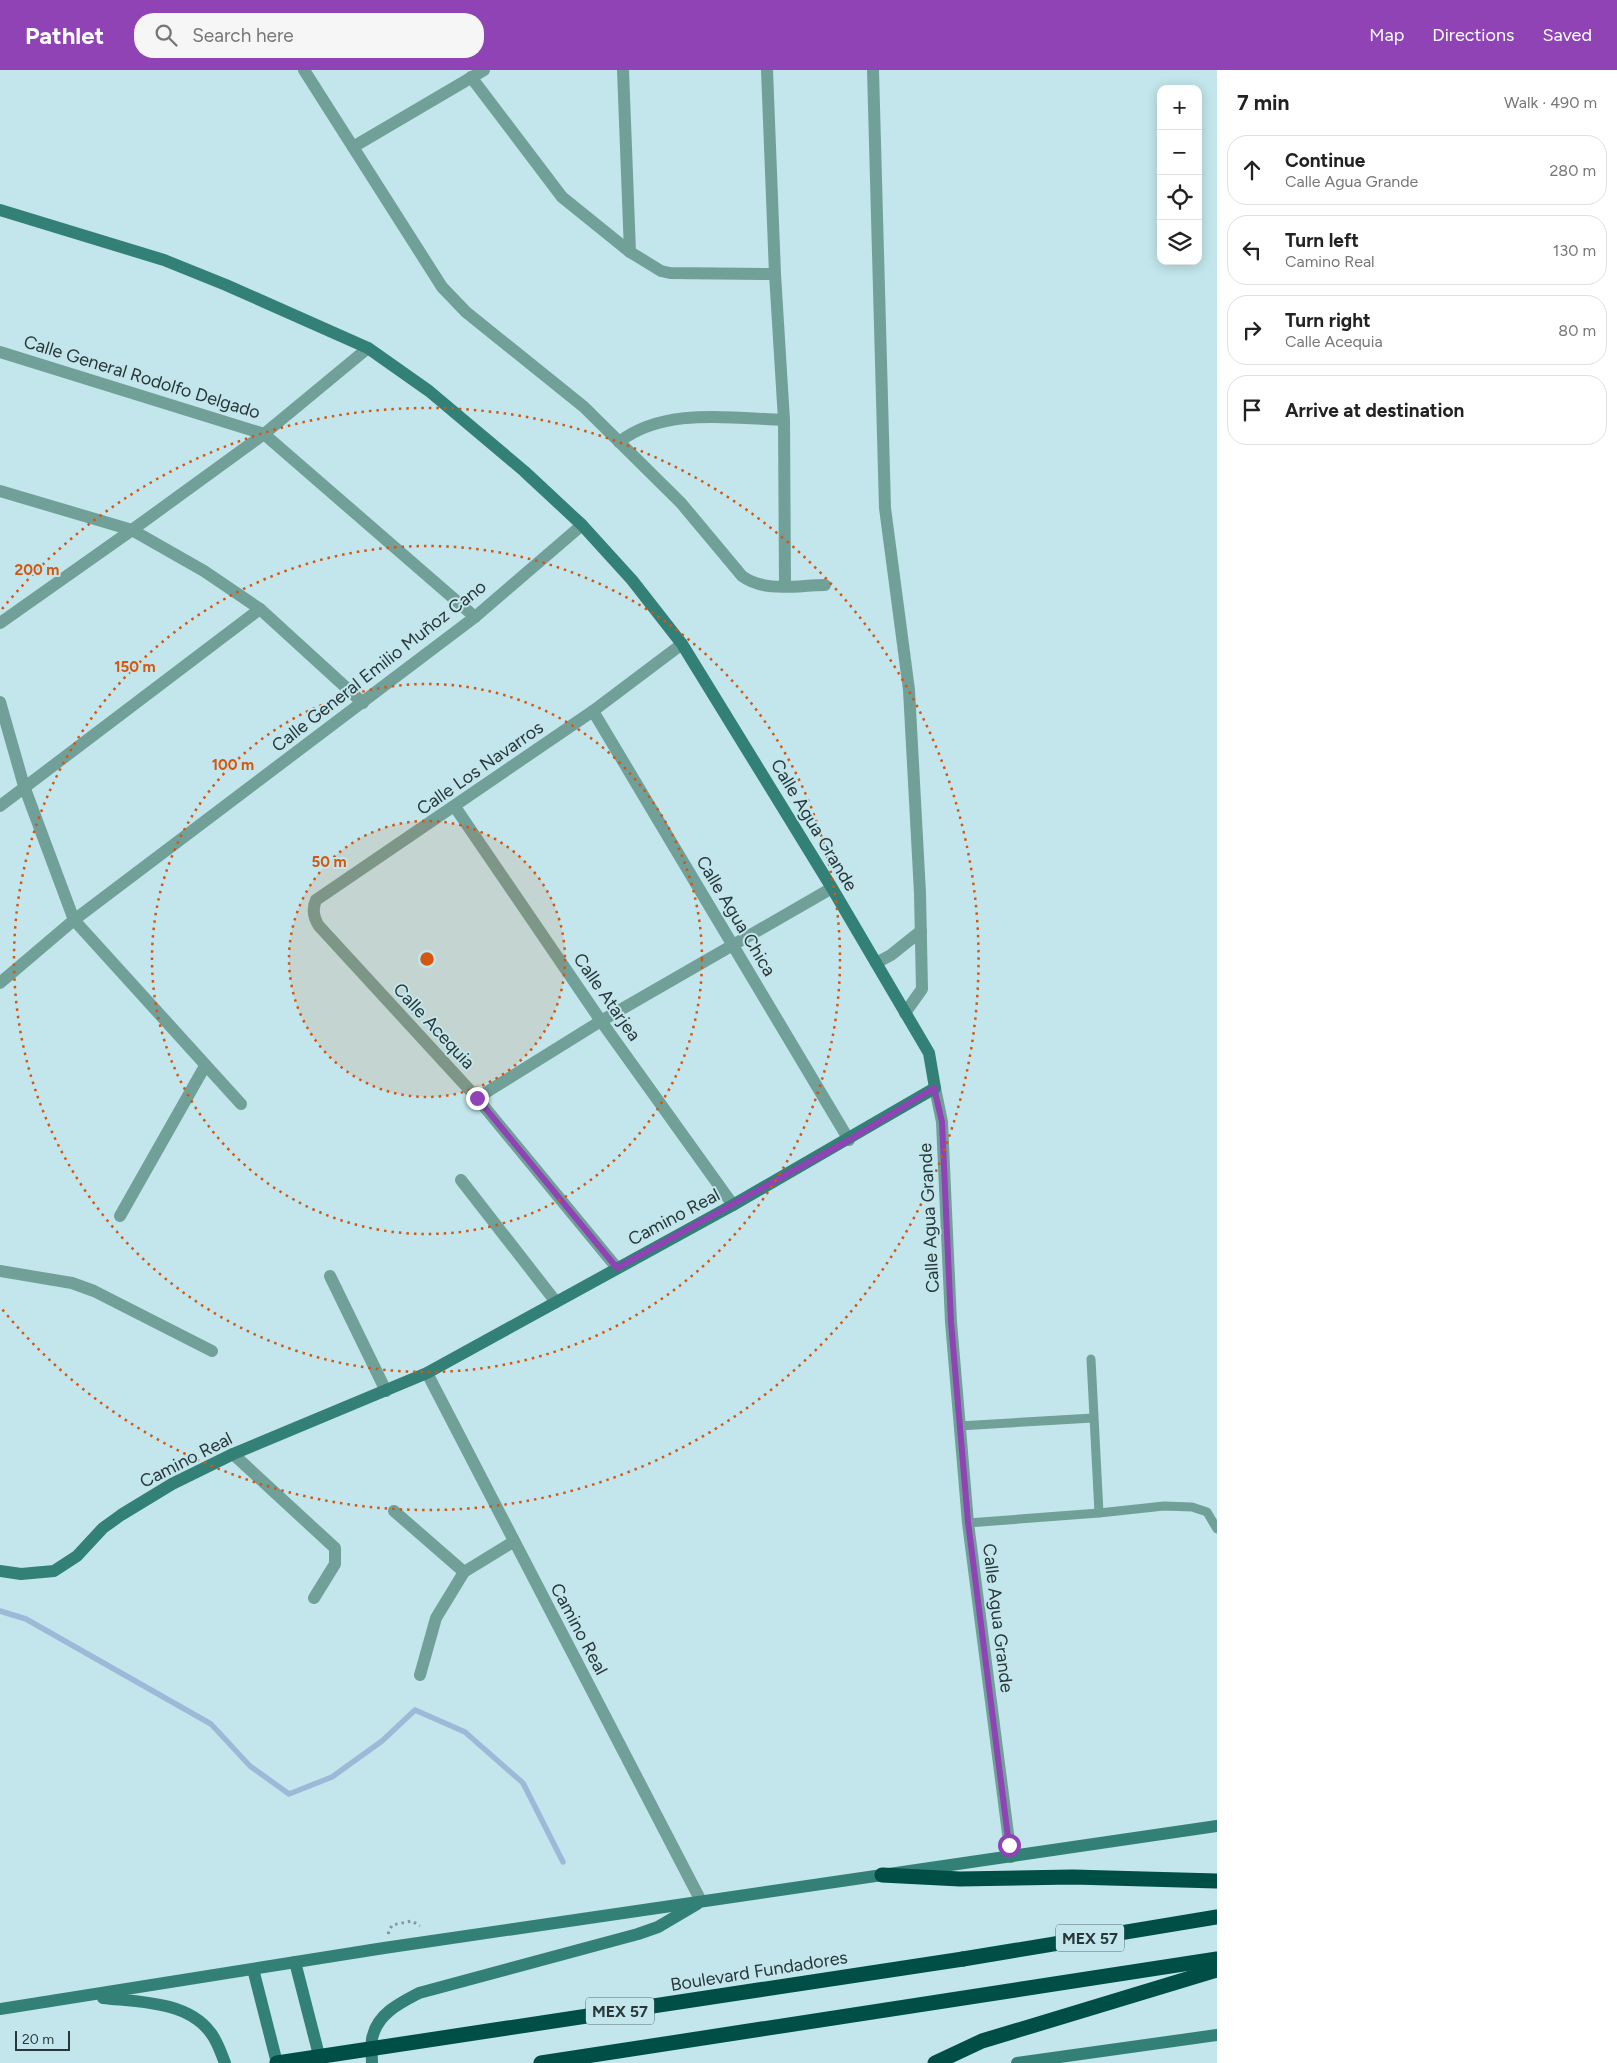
<!DOCTYPE html>
<meta charset="utf-8">
<style>
:root{--surface:#fff;--page:#f6f6f6;--text:#222;--muted:#767676;--line:#e0e0e0;--accent:#8f43b5}
body{margin:0;font-family:Figtree,sans-serif;background:var(--page);color:var(--text)}
.controls{position:absolute;right:15px;top:15px;display:grid;overflow:hidden;border-radius:10px;box-shadow:0 2px 12px #0003}
.controls button{width:45px;height:45px;display:grid;place-items:center;padding:0;border:0;border-bottom:1px solid var(--line);background:var(--surface);color:var(--text);font:25px sans-serif}
.scale{position:absolute;left:15px;bottom:12px;width:55px;box-sizing:border-box;padding-left:5px;border:2px solid #293739;border-top:0;font-size:14px;line-height:18px;white-space:nowrap;color:#293739;-webkit-text-stroke:4px #c2e6eb;paint-order:stroke}
.stop{position:absolute;width:15px;height:15px;margin:-11px;border:4px solid #8f43b5;border-radius:50%;background:#fff}
.stop.end{background:#8f43b5;border-color:#fff;box-shadow:0 1px 5px #0008}
.list{margin:0;padding:0;list-style:none}
h2{display:flex;justify-content:space-between;align-items:center;height:65px;margin:0;padding:0 20px;font-size:21px}
h2 small{font-size:16px;font-weight:400;color:var(--muted)}
.list li{display:grid;grid-template-columns:32px 1fr auto;gap:15px;align-items:center;box-sizing:border-box;height:70px;margin:0 10px 10px;padding:0 10px;border:1px solid var(--line);border-radius:20px}
.list b{display:block;font-size:19px;white-space:nowrap}
.list p{margin:0;font-size:16px;white-space:nowrap;color:var(--muted)}
.list em{font-size:16px;font-style:normal;color:var(--muted)}
.icon{flex:none;width:28px;height:28px;fill:none;stroke:currentColor;stroke-width:2;stroke-linecap:round;stroke-linejoin:round}
.map{position:relative;flex:none;width:1217px;height:1993px;overflow:hidden}
header{display:flex;align-items:center;gap:30px;box-sizing:border-box;height:70px;padding:0 25px;background:var(--accent);color:#fff}
header strong{font-size:24px}
nav{display:flex;gap:28px;margin-inline-start:auto;font-size:18px}
.search{width:350px;height:45px;background:var(--page);display:flex;align-items:center;gap:12px;box-sizing:border-box;padding:0 18px;border-radius:20px;color:var(--muted);font-size:19px}
main{display:flex}
aside{flex:1;background:var(--surface)}
.map>svg:first-child{display:block}
</style>
<header>
<strong>Pathlet</strong>
<div class="search"><svg class="icon" aria-label="search" viewBox="0 0 24 24"><circle cx="10" cy="10" r="6"/><path d="M15 15l6 6"/></svg>Search here</div>
<nav><a>Map</a><a>Directions</a><a>Saved</a></nav>
</header>
<main>
<div class="map">
<svg width="1217" height="1993" viewBox="0 0 1217 1993">
<rect width="100%" height="100%" fill="#c2e6eb"/>
<g fill="none" stroke-linecap="round" stroke-linejoin="round">
<polyline stroke="#9cbad8" stroke-width="5.5" points="0,1541 26,1549 211,1654 250,1696 289,1724 332,1707 382,1671 415,1640 465,1662 523,1713 563,1792"/>
<polyline stroke="#7e989c" stroke-width="3" stroke-dasharray="2.5 4" stroke-linecap="butt" points="388,1864 392,1855 412,1851 420,1856"/>
<g stroke="#71a098" stroke-width="9">
<polyline points="1091,1289 1099,1443"/>
<polyline points="959,1356 1093,1348"/>
<polyline points="968,1453 1099,1443 1164,1436 1192,1437 1207,1442 1217,1459"/>
</g>
<g stroke="#71a098" stroke-width="12">
<path d="M304,0L442,217L466,242L584,337L681,433L742,506C765,523 798,515 825,515"/>
<polyline points="623,0 630,182"/>
<polyline points="767,0 775,204 784,350 785,516"/>
<polyline points="873,0 885,438 909,620 920,823 922,919 905,943"/>
<polyline points="471,7 562,127 630,182 661,201 670,203 775,204"/>
<polyline points="353,77 484,0"/>
<polyline points="0,282 264,364 475,547"/>
<path d="M619,372C664,337 730,348 784,350"/>
<polyline points="0,421 132,460 204,501 260,539 363,633"/>
<polyline points="0,553 132,460 264,364 368,278"/>
<polyline points="0,632 24,716 74,850 241,1034"/>
<polyline points="593,641 849,1070"/>
<polyline points="0,736 260,539"/>
<polyline points="455,737 601,951 733,1135"/>
<polyline points="876,893 891,885 921,861"/>
<polyline points="0,913 74,850 475,547 582,455"/>
<polyline points="935,1018 942,1052 951,1252 968,1453 1011,1787"/>
<polyline points="477,1028 601,951 832,818"/>
<polyline points="461,1110 556,1232"/>
<polyline points="120,1146 205,996"/>
<path d="M617,1198L477,1028L319,856C313,847 312,839 316,830L593,641L682,574"/>
<polyline points="0,1201 72,1213 94,1221 212,1281"/>
<polyline points="330,1206 386,1321"/>
<polyline points="427,1303 701,1831"/>
<polyline points="233,1384 335,1478 335,1494 314,1528"/>
<polyline points="394,1441 464,1502"/>
<polyline points="420,1605 436,1548 464,1502 513,1472"/>
</g>
<g stroke="#338076" stroke-width="12">
<polyline points="0,140 164,190 226,215 368,278 429,321 524,401 582,455 632,510 682,574 832,818 929,983 935,1018 733,1135 427,1303 233,1384 172,1414 121,1445 103,1458 77,1486 54,1501 21,1504 0,1501"/>
<polyline points="295,1892 321,1993"/>
<polyline points="253,1899 277,1993"/>
<path d="M103,1928C138,1932 187,1931 210,1962C217,1970 221,1983 225,1993"/>
<polyline points="0,1939 384,1878 1217,1756"/>
<path d="M372,1993C372,1985 370,1973 373,1965C379,1943 400,1933 419,1923L638,1864L658,1857L697,1834"/>
<polyline points="1017,1993 1217,1965"/>
</g>
<g stroke="#004f47" stroke-width="15">
<polyline points="882,1805 960,1809 1073,1807 1217,1811"/>
<polyline points="963,1889 1217,1847"/>
<polyline points="541,1993 1217,1889"/>
<polyline points="935,1993 982,1971 1217,1900"/>
</g>
<polyline stroke="#004f47" stroke-width="15" points="277,1993 963,1889"/>
</g>
<g fill="none" stroke-linecap="round" stroke-linejoin="round">
<polyline stroke="#8f43b5" stroke-width="6" points="477,1028 617,1198 849,1070 934,1018 942,1052 951,1252 968,1452 1009,1775"/>
</g>
<circle cx="427" cy="889" r="138" fill="#d55610" fill-opacity=".12"/>
<g fill="none" stroke="#d55610" stroke-width="2.5" stroke-dasharray="2.5 5">
<circle cx="427" cy="889" r="138"/>
<circle cx="427" cy="889" r="275"/>
<circle cx="427" cy="889" r="413"/>
<path d="M2 539A551 551 0 1 1 2 1239"/>
</g>
<g text-anchor="middle" stroke-width="4" stroke-linejoin="round" paint-order="stroke">
<g fill="#c2e6eb" stroke="#576c6e" stroke-width="1">
<rect x="1056" y="1854.5" width="68" height="27" rx="4"/>
<rect x="586" y="1927.5" width="68" height="27" rx="4"/>
</g>
<g font-size="16" font-weight="bold" fill="#293739">
<text x="1090" y="1874">MEX 57</text>
<text x="620" y="1947">MEX 57</text>
</g>
<g font-size="18" fill="#293739" stroke="#c2e6eb">
<text transform="translate(142 307) rotate(17)" y="6">Calle General Rodolfo Delgado</text>
<text transform="translate(379 596) rotate(-38)" y="6">Calle General Emilio Muñoz Cano</text>
<text transform="translate(480 698) rotate(-35)" y="6">Calle Los Navarros</text>
<text transform="translate(814 755) rotate(59)" y="6">Calle Agua Grande</text>
<text transform="translate(736 846) rotate(59)" y="6">Calle Agua Chica</text>
<text transform="translate(607 927) rotate(55)" y="6">Calle Atarjea</text>
<text transform="translate(434 956) rotate(47)" y="6">Calle Acequia</text>
<text transform="translate(674 1147) rotate(-28)" y="6">Camino Real</text>
<text transform="translate(929 1148) rotate(-93)" y="6">Calle Agua Grande</text>
<text transform="translate(186 1390) rotate(-27)" y="6">Camino Real</text>
<text transform="translate(998 1548) rotate(83)" y="6">Calle Agua Grande</text>
<text transform="translate(579 1559) rotate(62)" y="6">Camino Real</text>
<text transform="translate(759 1901) rotate(-9)" y="6">Boulevard Fundadores</text>
</g>
</g>
<circle cx="427" cy="889" r="8" fill="#d55610" stroke="#c2e6eb" stroke-width="2.5"/>
<g font-size="15" text-anchor="middle" font-weight="bold" fill="#d55610" stroke="#c2e6eb" stroke-width="4" stroke-linejoin="round" paint-order="stroke">
<text x="37" y="505">200 m</text>
<text x="135" y="602">150 m</text>
<text x="233" y="700">100 m</text>
<text x="329" y="797">50 m</text>
</g>
</svg>
<div class="controls">
<button>+</button>
<button>−</button>
<button><svg class="icon" aria-label="locate" viewBox="0 0 24 24"><circle cx="12" cy="12" r="6"/><path d="M12 2v4M12 18v4M2 12h4M18 12h4"/></svg></button>
<button><svg class="icon" aria-label="layers" viewBox="0 0 24 24"><path d="M12 4l9 5-9 5-9-5zM3 14l9 5 9-5"/></svg></button>
</div>
<div class="scale">20 m</div>
<div class="stop" style="left:1009px;top:1775px"></div>
<div class="stop end" style="left:477px;top:1028px"></div>
</div>
<aside>
<h2>7 min<small>Walk · 490 m</small></h2>
<ul class="list">
<li><svg class="icon" aria-label="ahead" viewBox="0 0 24 24"><path d="M12 20V5M6 11l6-6 6 6"/></svg><div><b>Continue</b><p>Calle Agua Grande</p></div><em>280 m</em></li>
<li><svg class="icon" aria-label="left" viewBox="0 0 24 24"><path d="M17 20v-9H6M10 6l-5 5 5 5"/></svg><div><b>Turn left</b><p>Camino Real</p></div><em>130 m</em></li>
<li><svg class="icon" aria-label="right" viewBox="0 0 24 24"><path d="M7 20v-9h11M14 6l5 5-5 5"/></svg><div><b>Turn right</b><p>Calle Acequia</p></div><em>80 m</em></li>
<li><svg class="icon" aria-label="arrive" viewBox="0 0 24 24"><path d="M6 21V4h12l-3 4 3 4H6"/></svg><div><b>Arrive at destination</b></div></li>
</ul>
</aside>
</main>
